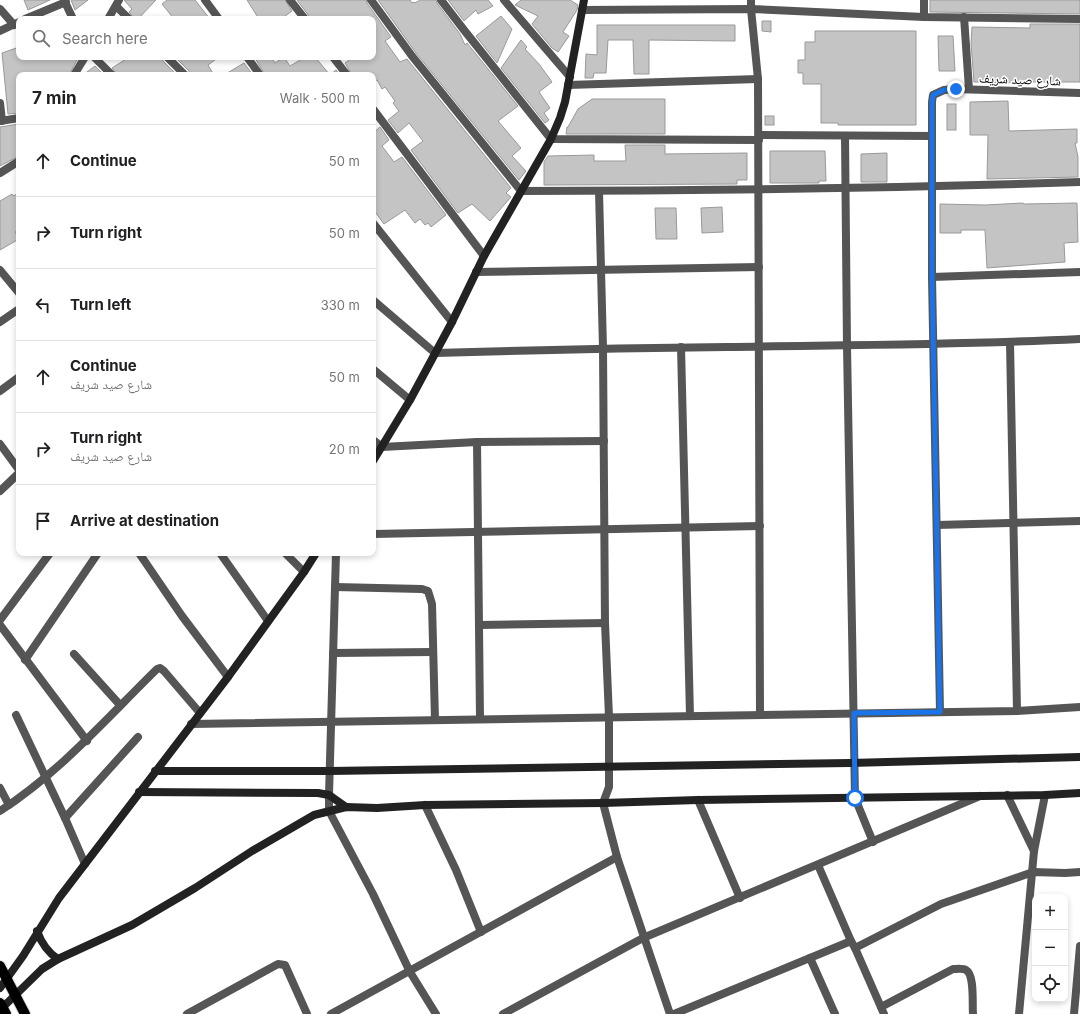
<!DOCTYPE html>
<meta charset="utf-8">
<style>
:root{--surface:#fff;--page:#f6f6f6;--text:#202124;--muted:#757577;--line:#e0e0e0}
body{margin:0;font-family:Inter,"Noto Naskh Arabic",sans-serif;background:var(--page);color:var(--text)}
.controls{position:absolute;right:12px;bottom:12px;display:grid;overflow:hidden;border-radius:8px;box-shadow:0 2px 6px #0003}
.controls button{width:36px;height:36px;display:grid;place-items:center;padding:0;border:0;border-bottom:1px solid var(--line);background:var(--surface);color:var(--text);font:20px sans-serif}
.stop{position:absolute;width:12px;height:12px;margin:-9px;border:3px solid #1a73e8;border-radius:50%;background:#fff}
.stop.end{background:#1a73e8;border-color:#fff;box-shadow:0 1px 4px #0008}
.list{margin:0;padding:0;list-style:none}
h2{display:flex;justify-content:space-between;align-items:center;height:52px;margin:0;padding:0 16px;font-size:17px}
h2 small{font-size:13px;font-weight:400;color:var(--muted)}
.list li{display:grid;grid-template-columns:26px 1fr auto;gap:12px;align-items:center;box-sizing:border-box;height:72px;padding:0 16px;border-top:1px solid var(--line)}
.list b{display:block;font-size:15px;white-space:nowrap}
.list p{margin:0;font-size:13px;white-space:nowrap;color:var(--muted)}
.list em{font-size:13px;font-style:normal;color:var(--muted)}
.icon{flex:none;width:22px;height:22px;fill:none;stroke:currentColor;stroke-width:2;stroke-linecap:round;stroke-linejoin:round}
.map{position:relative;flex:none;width:1080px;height:1014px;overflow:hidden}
.search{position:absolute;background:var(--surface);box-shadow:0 2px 6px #0003;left:16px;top:16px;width:360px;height:44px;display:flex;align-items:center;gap:10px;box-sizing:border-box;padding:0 14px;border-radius:8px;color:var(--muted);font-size:15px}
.panel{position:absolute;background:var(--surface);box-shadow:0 2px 6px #0003;left:16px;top:72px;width:360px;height:484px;border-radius:8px}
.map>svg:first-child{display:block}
</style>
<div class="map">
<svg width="1080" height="1014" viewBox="0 0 1080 1014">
<rect width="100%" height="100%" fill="#fff"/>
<g fill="#c4c4c4" stroke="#999">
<polygon points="24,0 50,0 28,10"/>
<polygon points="71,0 88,0 75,10"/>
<polygon points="124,0 156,0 138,19 134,19 129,12 132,9"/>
<polygon points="167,0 195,0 210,19 174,19 162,4"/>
<polygon points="247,0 285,0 292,11 281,19 259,19"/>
<polygon points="297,0 366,0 367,3 391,37 385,41 400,62 407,59 511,188 506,193 511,197 490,221 472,204 458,213 411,150 423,141 409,123 398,133 388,120 399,111 393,103 395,101 385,87 382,89 377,80 373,82 373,75 352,75 345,63 353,57 373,57 373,19 310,19 309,16"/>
<polygon points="378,0 410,0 412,3 414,2 415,3 420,0 436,0 437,3 460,34 465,45 467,43 518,106 498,121 521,148 512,156 526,171 519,180 416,53"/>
<polygon points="448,0 488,0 493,6 478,14 476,10 464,21"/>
<polygon points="521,0 570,0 578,5 577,10 563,32 569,36 558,52 552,48 532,24 538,16 515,5"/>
<polygon points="930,0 1080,0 1080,14 930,12"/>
<polygon points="501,16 512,29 497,63 476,36"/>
<polygon points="762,21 771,21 771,32 762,31"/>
<polygon points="1030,24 1080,24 1080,82 1019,82 1019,83 974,82 971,44 972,27 1030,28"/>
<polygon points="597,25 735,25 735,41 649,40 649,74 634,74 633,40 608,40 606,73 594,73 593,78 585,78 586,54 597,55"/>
<polygon points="815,31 916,31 916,125 838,125 838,123 821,123 821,84 803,84 803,73 798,73 798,60 805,60 805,42 815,42"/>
<polygon points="938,36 953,36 955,71 939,71"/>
<polygon points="521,40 527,47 525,49 539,64 552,82 539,92 550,108 544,113 549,120 545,123 501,68"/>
<polygon points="19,47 19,57 76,57 77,60 69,75 19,75 19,113 8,114 2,53"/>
<polygon points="129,57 162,57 163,61 177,75 117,75 112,68"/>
<polygon points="175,57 219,57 208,65 214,75 190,75 189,71"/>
<polygon points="256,57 271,57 275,63 284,57 290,66 305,57 315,57 330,75 336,70 340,75 265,75 255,58"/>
<polygon points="244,63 253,75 224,75"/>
<polygon points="95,66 104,75 83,75"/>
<polygon points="592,99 665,99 665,134 566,134 567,127 568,127 578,109"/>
<polygon points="1008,101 1009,131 1077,129 1077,143 1075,143 1078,157 1078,177 987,179 988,135 970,135 970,102"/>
<rect x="947" y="104" width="9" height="26"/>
<rect x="765" y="116" width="9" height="9"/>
<polygon points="19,124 19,156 0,166 0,127"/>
<polygon points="380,127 389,140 382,146 394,162 402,157 446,215 431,227 428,223 425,225 420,219 415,223 405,210 384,224 373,209 373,133"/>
<polygon points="625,145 665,145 665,154 747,153 747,180 737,180 737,184 544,185 544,162 548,156 594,155 594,161 626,161"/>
<polygon points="770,151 825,151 826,181 819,181 819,183 770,183"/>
<polygon points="887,153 887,182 861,182 861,154"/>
<polygon points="19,193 19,229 15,232 19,239 0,250 0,201 12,194 13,196"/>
<polygon points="1023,203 1024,204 1077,203 1078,242 1064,243 1065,262 987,268 985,230 961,230 961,233 940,233 940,204 985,205"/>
<polygon points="722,207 723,232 702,233 701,208"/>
<polygon points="655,208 676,208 677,239 656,239"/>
</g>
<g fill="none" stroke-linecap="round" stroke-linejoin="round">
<g stroke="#dbdbdb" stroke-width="12">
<g id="primary">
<polyline points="0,966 25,1014"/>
<polyline points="0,1003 6,1014"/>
</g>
</g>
<g stroke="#555" stroke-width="8">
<polyline points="64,0 73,19"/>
<polyline points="205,0 219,19"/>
<polyline points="290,0 305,19"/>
<path d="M371,0L412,56L521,191C708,191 894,188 1080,182"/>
<polyline points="441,0 464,30 551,139 759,140"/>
<polyline points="504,0 570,77"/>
<polyline points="751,0 751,9 758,79 760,714"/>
<polyline points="924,0 924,17"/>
<polyline points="116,6 129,19"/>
<polyline points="0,9 14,25"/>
<polyline points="582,10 751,9 924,17 1080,19"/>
<polyline points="964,17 969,89"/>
<polyline points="25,19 66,2"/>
<polyline points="108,19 119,0"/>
<polyline points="0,31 19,22"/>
<polyline points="94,57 112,75"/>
<polyline points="167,57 185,75"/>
<polyline points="247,57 260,75"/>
<polyline points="333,57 347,75"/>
<polyline points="74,75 85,57"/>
<polyline points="568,85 758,79"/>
<polyline points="0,103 2,121"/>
<polyline points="373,109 484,256"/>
<polyline points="0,121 19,118"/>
<polyline points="759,135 932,136"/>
<polyline points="845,136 847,346 855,798 873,842"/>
<polyline points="0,173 19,161"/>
<polyline points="599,191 603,348 605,623 609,717 609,787 603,803 617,857 670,1014"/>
<polyline points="373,223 452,322"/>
<polyline points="0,270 19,293"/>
<polyline points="476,272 759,267"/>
<polyline points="932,277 1080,272"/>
<path d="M373,300L435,353C533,350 630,348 727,347C845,345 962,345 1080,339"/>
<polyline points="0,322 19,309"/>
<polyline points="1010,342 1017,711"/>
<polyline points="681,347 690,716"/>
<polyline points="373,369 410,400"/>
<polyline points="0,391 19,377"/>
<polyline points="373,440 382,447 477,442 604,441"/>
<polyline points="477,442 480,719"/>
<polyline points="0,444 19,470"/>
<polyline points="0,491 19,473"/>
<polyline points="937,525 1080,521"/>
<polyline points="373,534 760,526"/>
<polyline points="139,553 182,616 228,677"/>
<polyline points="220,553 268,621"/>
<polyline points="285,553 304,572"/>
<polyline points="336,553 329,795 329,811 373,894 410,972 436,1014"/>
<polyline points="335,587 422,589 428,591 432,604 435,720"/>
<polyline points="0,620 50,553"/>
<polyline points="0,625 87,741"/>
<polyline points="479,625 605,623"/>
<polyline points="333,653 433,652"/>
<polyline points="74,654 120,705"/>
<polyline points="25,660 98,553"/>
<polyline points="940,712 932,277 932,102 933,95 944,90 955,89 1080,93"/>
<polyline points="16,715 65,818 85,864"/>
<polyline points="191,724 1017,711 1080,707"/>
<polyline points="0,788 9,805"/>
<polyline points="1007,795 1034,851"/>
<polyline points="698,800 740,898"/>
<polyline points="425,805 456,870 481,932"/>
<path d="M0,811C60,772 106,719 157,669L160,668L164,671L200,713"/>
<polyline points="65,818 138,737"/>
<polyline points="818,865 851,941"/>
<polyline points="855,948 884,1014"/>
<polyline points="810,958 835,1014"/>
<path d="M881,1007L953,969C957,969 963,968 966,970C975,975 972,1004 973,1014"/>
<polyline points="187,1014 278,964 285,965 307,1014"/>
<polyline points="331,1014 617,857"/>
<polyline points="503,1014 643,938 980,796"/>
<polyline points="674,1014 851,941 855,948 941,904 1033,872 1065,873 1080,872"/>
<polyline points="1019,1014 1034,851 1045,795"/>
<polyline points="1074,1014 1080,946"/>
</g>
<g stroke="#222" stroke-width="8">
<polyline points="373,461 410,400 452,322 484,256 551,139 560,118 565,102 584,0"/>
<polyline points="155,771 329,771 850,763 1080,757"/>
<polyline points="139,792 318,793 329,795 346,807"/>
<path d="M37,931C41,942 47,952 58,959"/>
<polyline points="0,988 23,956 59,898 228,677 304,572 316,553"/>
<polyline points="0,1010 42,969 58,959 132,925 195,888 252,851 314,815 346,807 377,808 425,805 603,803 698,800 1045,795 1080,793"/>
</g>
<use href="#primary" stroke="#000" stroke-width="10"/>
</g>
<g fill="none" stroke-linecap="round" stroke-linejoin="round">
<polyline stroke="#1a73e8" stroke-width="5" points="855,798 854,713 940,712 932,277 932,102 933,95 944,90 956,89"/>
</g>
<g text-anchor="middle" stroke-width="3" stroke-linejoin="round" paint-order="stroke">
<g font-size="13" fill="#000" stroke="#fff">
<text transform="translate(1020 79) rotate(2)" y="5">شارع صيد شريف</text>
</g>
</g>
</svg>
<div class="controls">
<button>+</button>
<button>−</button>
<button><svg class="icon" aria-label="locate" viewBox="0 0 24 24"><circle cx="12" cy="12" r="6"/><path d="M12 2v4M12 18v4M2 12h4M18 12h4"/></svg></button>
</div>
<div class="stop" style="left:855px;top:798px"></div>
<div class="stop end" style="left:956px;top:89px"></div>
<div class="search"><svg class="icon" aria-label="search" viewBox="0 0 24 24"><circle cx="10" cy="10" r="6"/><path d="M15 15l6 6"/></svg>Search here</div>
<section class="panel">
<h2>7 min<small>Walk · 500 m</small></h2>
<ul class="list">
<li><svg class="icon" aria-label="ahead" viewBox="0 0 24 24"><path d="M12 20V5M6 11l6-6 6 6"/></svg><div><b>Continue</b></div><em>50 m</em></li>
<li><svg class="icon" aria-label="right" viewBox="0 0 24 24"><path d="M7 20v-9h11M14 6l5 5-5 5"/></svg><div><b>Turn right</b></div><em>50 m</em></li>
<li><svg class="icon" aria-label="left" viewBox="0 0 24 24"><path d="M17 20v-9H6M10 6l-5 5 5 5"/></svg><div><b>Turn left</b></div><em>330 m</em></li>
<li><svg class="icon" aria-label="ahead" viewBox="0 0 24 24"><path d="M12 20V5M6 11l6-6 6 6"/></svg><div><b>Continue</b><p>شارع صيد شريف</p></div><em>50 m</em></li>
<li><svg class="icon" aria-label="right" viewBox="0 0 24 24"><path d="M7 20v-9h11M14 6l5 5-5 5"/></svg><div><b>Turn right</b><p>شارع صيد شريف</p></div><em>20 m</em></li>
<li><svg class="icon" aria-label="arrive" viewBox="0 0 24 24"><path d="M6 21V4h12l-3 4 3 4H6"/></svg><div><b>Arrive at destination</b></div></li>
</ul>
</section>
</div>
